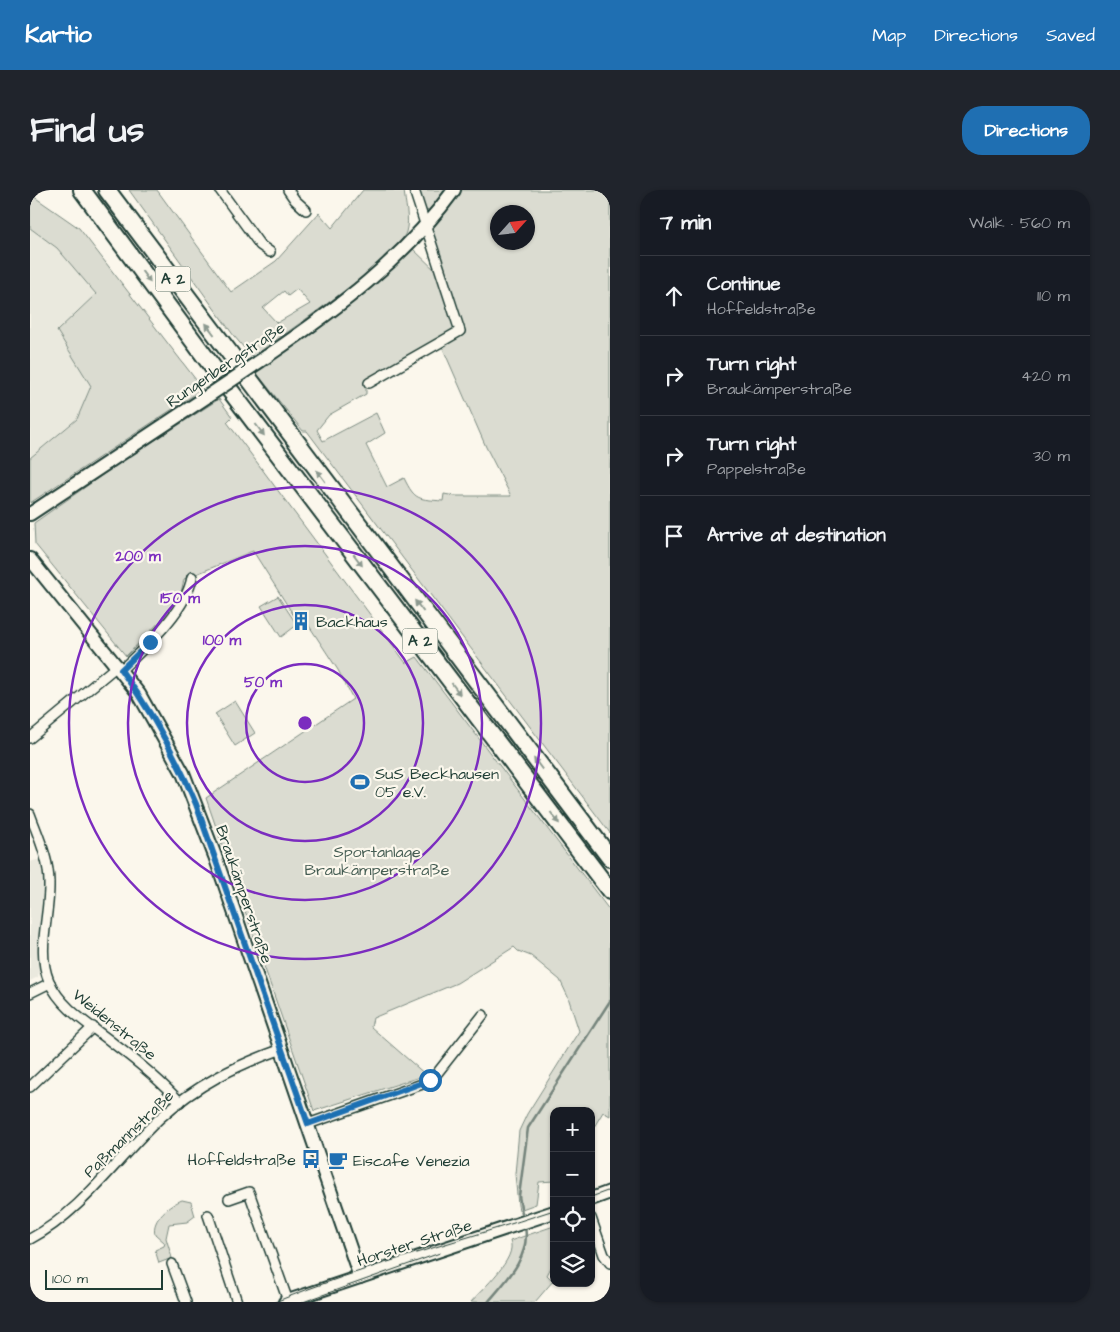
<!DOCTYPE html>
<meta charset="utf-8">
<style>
:root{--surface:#171b24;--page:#20242c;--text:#f1f3f6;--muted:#9ea1a6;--line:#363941;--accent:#1f6fb2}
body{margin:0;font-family:"Architects Daughter",sans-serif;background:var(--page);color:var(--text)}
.controls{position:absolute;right:15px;bottom:15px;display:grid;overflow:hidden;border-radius:10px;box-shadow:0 1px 4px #0004}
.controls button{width:45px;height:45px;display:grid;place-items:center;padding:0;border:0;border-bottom:1px solid var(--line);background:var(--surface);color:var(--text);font:25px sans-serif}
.compass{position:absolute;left:460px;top:15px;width:45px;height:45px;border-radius:50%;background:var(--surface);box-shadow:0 1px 4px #0004;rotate:63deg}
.scale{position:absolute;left:15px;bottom:12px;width:118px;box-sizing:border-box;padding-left:5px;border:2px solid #1f3d34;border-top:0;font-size:14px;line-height:18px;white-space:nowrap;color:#1f3d34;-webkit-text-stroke:4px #fbf7ec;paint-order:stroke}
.stop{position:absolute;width:15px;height:15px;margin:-11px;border:4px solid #1f6fb2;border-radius:50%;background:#fff}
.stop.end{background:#1f6fb2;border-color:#fff;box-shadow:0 1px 5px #0008}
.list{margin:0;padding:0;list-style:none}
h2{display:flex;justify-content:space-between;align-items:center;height:65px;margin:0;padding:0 20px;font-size:21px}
h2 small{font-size:16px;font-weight:400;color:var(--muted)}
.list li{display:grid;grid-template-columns:32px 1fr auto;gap:15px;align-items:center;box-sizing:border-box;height:80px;padding:0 20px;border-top:1px solid var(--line)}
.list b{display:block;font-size:19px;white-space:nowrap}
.list p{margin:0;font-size:16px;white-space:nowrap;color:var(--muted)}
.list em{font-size:16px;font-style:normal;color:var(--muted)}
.icon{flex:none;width:28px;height:28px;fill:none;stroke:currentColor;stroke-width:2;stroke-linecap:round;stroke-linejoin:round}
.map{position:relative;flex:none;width:580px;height:1112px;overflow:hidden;border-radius:20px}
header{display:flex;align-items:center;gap:30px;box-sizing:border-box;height:70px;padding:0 25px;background:var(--accent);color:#fff}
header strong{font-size:24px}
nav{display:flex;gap:28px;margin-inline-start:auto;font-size:18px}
.intro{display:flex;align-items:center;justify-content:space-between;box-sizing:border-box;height:120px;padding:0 30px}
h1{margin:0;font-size:35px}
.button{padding:12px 22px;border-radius:20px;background:var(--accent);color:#fff;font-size:18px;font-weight:700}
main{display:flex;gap:30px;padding:0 30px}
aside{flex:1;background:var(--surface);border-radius:20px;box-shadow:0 1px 4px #0004}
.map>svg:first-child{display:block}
</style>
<header>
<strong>Kartio</strong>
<nav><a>Map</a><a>Directions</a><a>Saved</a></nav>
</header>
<div class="intro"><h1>Find us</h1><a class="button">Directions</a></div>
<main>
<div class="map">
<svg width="580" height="1112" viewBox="0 0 580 1112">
<rect width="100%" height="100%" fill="#fbf7ec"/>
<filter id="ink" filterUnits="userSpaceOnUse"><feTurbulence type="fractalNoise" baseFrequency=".02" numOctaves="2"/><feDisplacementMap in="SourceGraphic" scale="10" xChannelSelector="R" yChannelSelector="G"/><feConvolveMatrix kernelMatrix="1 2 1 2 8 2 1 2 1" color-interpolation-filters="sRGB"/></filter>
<g filter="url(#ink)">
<g fill="#eae9de">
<polygon points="0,38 27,58 66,104 27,141 61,196 47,229 0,268"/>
<polygon points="10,669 14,689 8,756 10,778 8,787 0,791 0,672"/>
</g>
<g fill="#dbdcd1" stroke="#7d8c82" fill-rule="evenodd">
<path d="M99,0H127L201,102L246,71L289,23L302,38L333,0H374C375,13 380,29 376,42C367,69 252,145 224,166L220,165L204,146ZM267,99L280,114L247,133L233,118L254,101L258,106Z"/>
<path d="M385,0H580V643L277,241H273L225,181C278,141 336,107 381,57L409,84L428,140L339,191L336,190V204L299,225L287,240L293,251L346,223L355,243L336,255L357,297L374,288C385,311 389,309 413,311L414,304L425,306H481L456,257L411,154L431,141ZM468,22H498V52H468Z"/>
<polygon points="0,4 49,38 173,199 0,313 0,268 47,229 61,196 27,141 66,104 27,58 0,38"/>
<polygon points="189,209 202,227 197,232 376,473 387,467 580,721 580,926 573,922 561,942 561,921 524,921 524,991 509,992 506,1014 489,1020 488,1015 485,984 489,941 497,924 549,841 538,807 530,790 501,766 488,761 484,757 427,793 343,828 341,837 396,885 284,921 176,608 323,509 308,480 272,425 266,429 223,361 154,389 149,412 96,466 5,354 4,333 88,274"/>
<polygon points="248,406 267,435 251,447 231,416"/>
<polygon points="205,511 225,543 205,556 185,524"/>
<path d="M152,1010L161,1012L165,1026L157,1032L139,1034L136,1048L142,1068L129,1073L125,1060L134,1056L135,1053L125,1044C121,1029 140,1015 152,1010Z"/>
<path d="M524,1036V1072L517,1085L523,1091L505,1112H441C452,1099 488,1068 480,1051Z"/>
</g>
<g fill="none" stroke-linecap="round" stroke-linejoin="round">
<g stroke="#74847b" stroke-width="2.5">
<polyline points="493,1029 489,1006 498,938 580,811"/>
<path d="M458,1112C476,1091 501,1066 495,1037"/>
</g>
<g stroke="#1f3d34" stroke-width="12">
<g id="street">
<polyline points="190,0 230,55 240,62"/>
<polyline points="258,0 265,10 276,20"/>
<polyline points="339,193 430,141 384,0"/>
<path d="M91,480C115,457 157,420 162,387"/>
<polyline points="0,548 88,475"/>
<path d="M0,624C8,646 19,669 19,693C20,726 6,760 19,791C31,819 62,836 84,854C108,872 130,890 150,912"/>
<polyline points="0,803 20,793"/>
<polyline points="0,897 63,837"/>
<polyline points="278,934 401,891 453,825"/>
<polyline points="199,1009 219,1002 258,1111"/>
<polyline points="178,1025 207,1112"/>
<polyline points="561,1028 574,1065 580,1073"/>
<path d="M0,1049C53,1021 87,968 130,928C166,895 207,875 252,859"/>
<polyline points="142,1074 156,1112"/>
</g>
</g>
<g stroke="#1f3d34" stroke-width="16">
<g id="secondary">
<path d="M236,167C308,118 372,71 424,0"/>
<polyline points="0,324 178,206"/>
<polyline points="0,369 109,504 153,583 185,666 330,1087"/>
<polyline points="561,1009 580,1002"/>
<polyline points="255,1112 524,1022"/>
</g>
</g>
<g stroke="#1f3d34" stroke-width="20">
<g id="highway">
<polyline points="52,0 190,187 580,701"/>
<polyline points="77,0 580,668"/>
</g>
</g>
<use href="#street" stroke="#fbf7ec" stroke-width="9"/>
<use href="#secondary" stroke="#fbf7ec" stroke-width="12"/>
<use href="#highway" stroke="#fbf7ec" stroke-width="16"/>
<g stroke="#1f3d34" stroke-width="1">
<polyline points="561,1007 580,1000"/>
<path d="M245,1112C336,1075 431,1051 524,1020"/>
<polyline points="273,1112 410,1063"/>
</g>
<g stroke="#1f3d34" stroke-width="16" stroke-linecap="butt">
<polyline id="secondary-bridge" points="178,206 236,167"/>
</g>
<use href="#secondary-bridge" stroke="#fbf7ec" stroke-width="12"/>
</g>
<defs><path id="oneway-solid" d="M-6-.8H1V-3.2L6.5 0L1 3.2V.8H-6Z" transform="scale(1.25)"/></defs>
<g fill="#8d9a90">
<use href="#oneway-solid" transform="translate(116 87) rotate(54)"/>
<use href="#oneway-solid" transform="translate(180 139) rotate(-127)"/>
<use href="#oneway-solid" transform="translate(230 240) rotate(53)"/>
<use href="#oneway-solid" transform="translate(291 286) rotate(-127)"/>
<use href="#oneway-solid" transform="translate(328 370) rotate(53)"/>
<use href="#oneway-solid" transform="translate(389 416) rotate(-127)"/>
<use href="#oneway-solid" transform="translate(426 499) rotate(53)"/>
<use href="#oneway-solid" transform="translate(508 574) rotate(-127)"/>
<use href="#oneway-solid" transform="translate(525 628) rotate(53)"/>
</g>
</g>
<g fill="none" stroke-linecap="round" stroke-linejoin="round" filter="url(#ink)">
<path stroke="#1f6fb2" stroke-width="6" d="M120,452L91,480C122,522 146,566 166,614L278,934L400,890"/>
</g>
<g fill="none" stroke="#7b2cbf" stroke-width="2.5">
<circle cx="275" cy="533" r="59"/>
<circle cx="275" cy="533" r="118"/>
<circle cx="275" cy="533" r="177"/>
<circle cx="275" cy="533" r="236"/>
</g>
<defs>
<g id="building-bare" transform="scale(1.5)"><path d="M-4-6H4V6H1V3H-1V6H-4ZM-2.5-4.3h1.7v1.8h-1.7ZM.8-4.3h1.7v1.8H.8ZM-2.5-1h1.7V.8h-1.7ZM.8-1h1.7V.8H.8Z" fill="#1f6fb2" stroke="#fbf7ec" stroke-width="2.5" paint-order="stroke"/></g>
<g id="stadium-bare" transform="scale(1.5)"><path d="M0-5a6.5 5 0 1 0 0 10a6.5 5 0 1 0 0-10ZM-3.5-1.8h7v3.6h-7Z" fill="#1f6fb2" stroke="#fbf7ec" stroke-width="2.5" paint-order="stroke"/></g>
<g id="bus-bare" transform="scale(1.5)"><path d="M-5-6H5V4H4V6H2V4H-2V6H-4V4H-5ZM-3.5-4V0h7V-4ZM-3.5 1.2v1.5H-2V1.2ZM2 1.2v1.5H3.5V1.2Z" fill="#1f6fb2" stroke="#fbf7ec" stroke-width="2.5" paint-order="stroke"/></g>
<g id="cafe-bare" transform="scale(1.5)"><path d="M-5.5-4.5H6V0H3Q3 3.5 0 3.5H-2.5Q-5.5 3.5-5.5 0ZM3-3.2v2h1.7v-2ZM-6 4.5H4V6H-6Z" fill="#1f6fb2" stroke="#fbf7ec" stroke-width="2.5" paint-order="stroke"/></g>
</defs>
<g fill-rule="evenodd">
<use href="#building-bare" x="271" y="431"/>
<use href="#stadium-bare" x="330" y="592"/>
<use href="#bus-bare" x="281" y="969"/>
<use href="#cafe-bare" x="308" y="970"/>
</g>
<g text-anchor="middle" stroke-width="4.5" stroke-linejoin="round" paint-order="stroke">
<g fill="#fbf7ec" stroke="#61756b" stroke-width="1">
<rect x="125.5" y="76.5" width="35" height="25" rx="4"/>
<rect x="372.5" y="438.5" width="35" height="25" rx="4"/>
</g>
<g font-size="15" font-weight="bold" fill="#1f3d34">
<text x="143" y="94">A 2</text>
<text x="390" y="456">A 2</text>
</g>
<g font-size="16" fill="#1f3d34" stroke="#fbf7ec">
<text transform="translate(195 174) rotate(-34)" y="6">Rungenbergstraße</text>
<text transform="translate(215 704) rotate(71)" y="6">Braukämperstraße</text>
<text transform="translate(85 834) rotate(39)" y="6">Weidenstraße</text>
<text transform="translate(98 943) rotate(-44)" y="6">Paßmannstraße</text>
<text transform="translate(384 1052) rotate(-18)" y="6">Horster Straße</text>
</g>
<g font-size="16" fill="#1f3d34" stroke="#fbf7ec" text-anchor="start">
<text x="286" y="437">Backhaus</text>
<text x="345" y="589">SuS Beckhausen<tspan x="345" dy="18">05 e.V.</tspan></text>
<text x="266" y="975" text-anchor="end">Hoffeldstraße</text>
<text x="323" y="976">Eiscafe Venezia</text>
</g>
<g font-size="16" fill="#455d53" stroke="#fbf7ec">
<text x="347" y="667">Sportanlage<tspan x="347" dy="18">Braukämperstraße</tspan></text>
</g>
</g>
<circle cx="275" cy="533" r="8" fill="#7b2cbf" stroke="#fbf7ec" stroke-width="2.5"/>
<g font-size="15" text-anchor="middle" font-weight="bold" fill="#7b2cbf" stroke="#fbf7ec" stroke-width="4.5" stroke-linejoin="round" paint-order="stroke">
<text x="108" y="371">200 m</text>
<text x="150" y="413">150 m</text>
<text x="192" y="455">100 m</text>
<text x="233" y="497">50 m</text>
</g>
</svg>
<div class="controls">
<button>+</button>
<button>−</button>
<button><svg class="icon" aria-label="locate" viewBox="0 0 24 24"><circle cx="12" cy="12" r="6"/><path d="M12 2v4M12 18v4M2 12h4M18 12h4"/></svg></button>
<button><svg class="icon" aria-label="layers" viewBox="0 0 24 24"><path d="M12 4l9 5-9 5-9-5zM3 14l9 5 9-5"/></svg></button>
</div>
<svg class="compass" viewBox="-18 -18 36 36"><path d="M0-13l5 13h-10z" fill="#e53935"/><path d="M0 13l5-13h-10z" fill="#9ea1a6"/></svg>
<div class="scale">100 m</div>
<div class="stop" style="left:400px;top:890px"></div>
<div class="stop end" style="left:120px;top:452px"></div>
</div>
<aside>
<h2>7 min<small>Walk · 560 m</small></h2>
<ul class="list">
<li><svg class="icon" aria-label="ahead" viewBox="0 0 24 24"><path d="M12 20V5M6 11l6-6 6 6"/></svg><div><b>Continue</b><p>Hoffeldstraße</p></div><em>110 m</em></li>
<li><svg class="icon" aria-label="right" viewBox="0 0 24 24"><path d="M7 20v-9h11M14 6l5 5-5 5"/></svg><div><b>Turn right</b><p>Braukämperstraße</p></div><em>420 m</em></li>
<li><svg class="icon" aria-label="right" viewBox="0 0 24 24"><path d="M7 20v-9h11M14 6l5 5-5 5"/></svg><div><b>Turn right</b><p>Pappelstraße</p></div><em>30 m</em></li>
<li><svg class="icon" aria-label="arrive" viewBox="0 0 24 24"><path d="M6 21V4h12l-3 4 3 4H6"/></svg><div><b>Arrive at destination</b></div></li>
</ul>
</aside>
</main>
